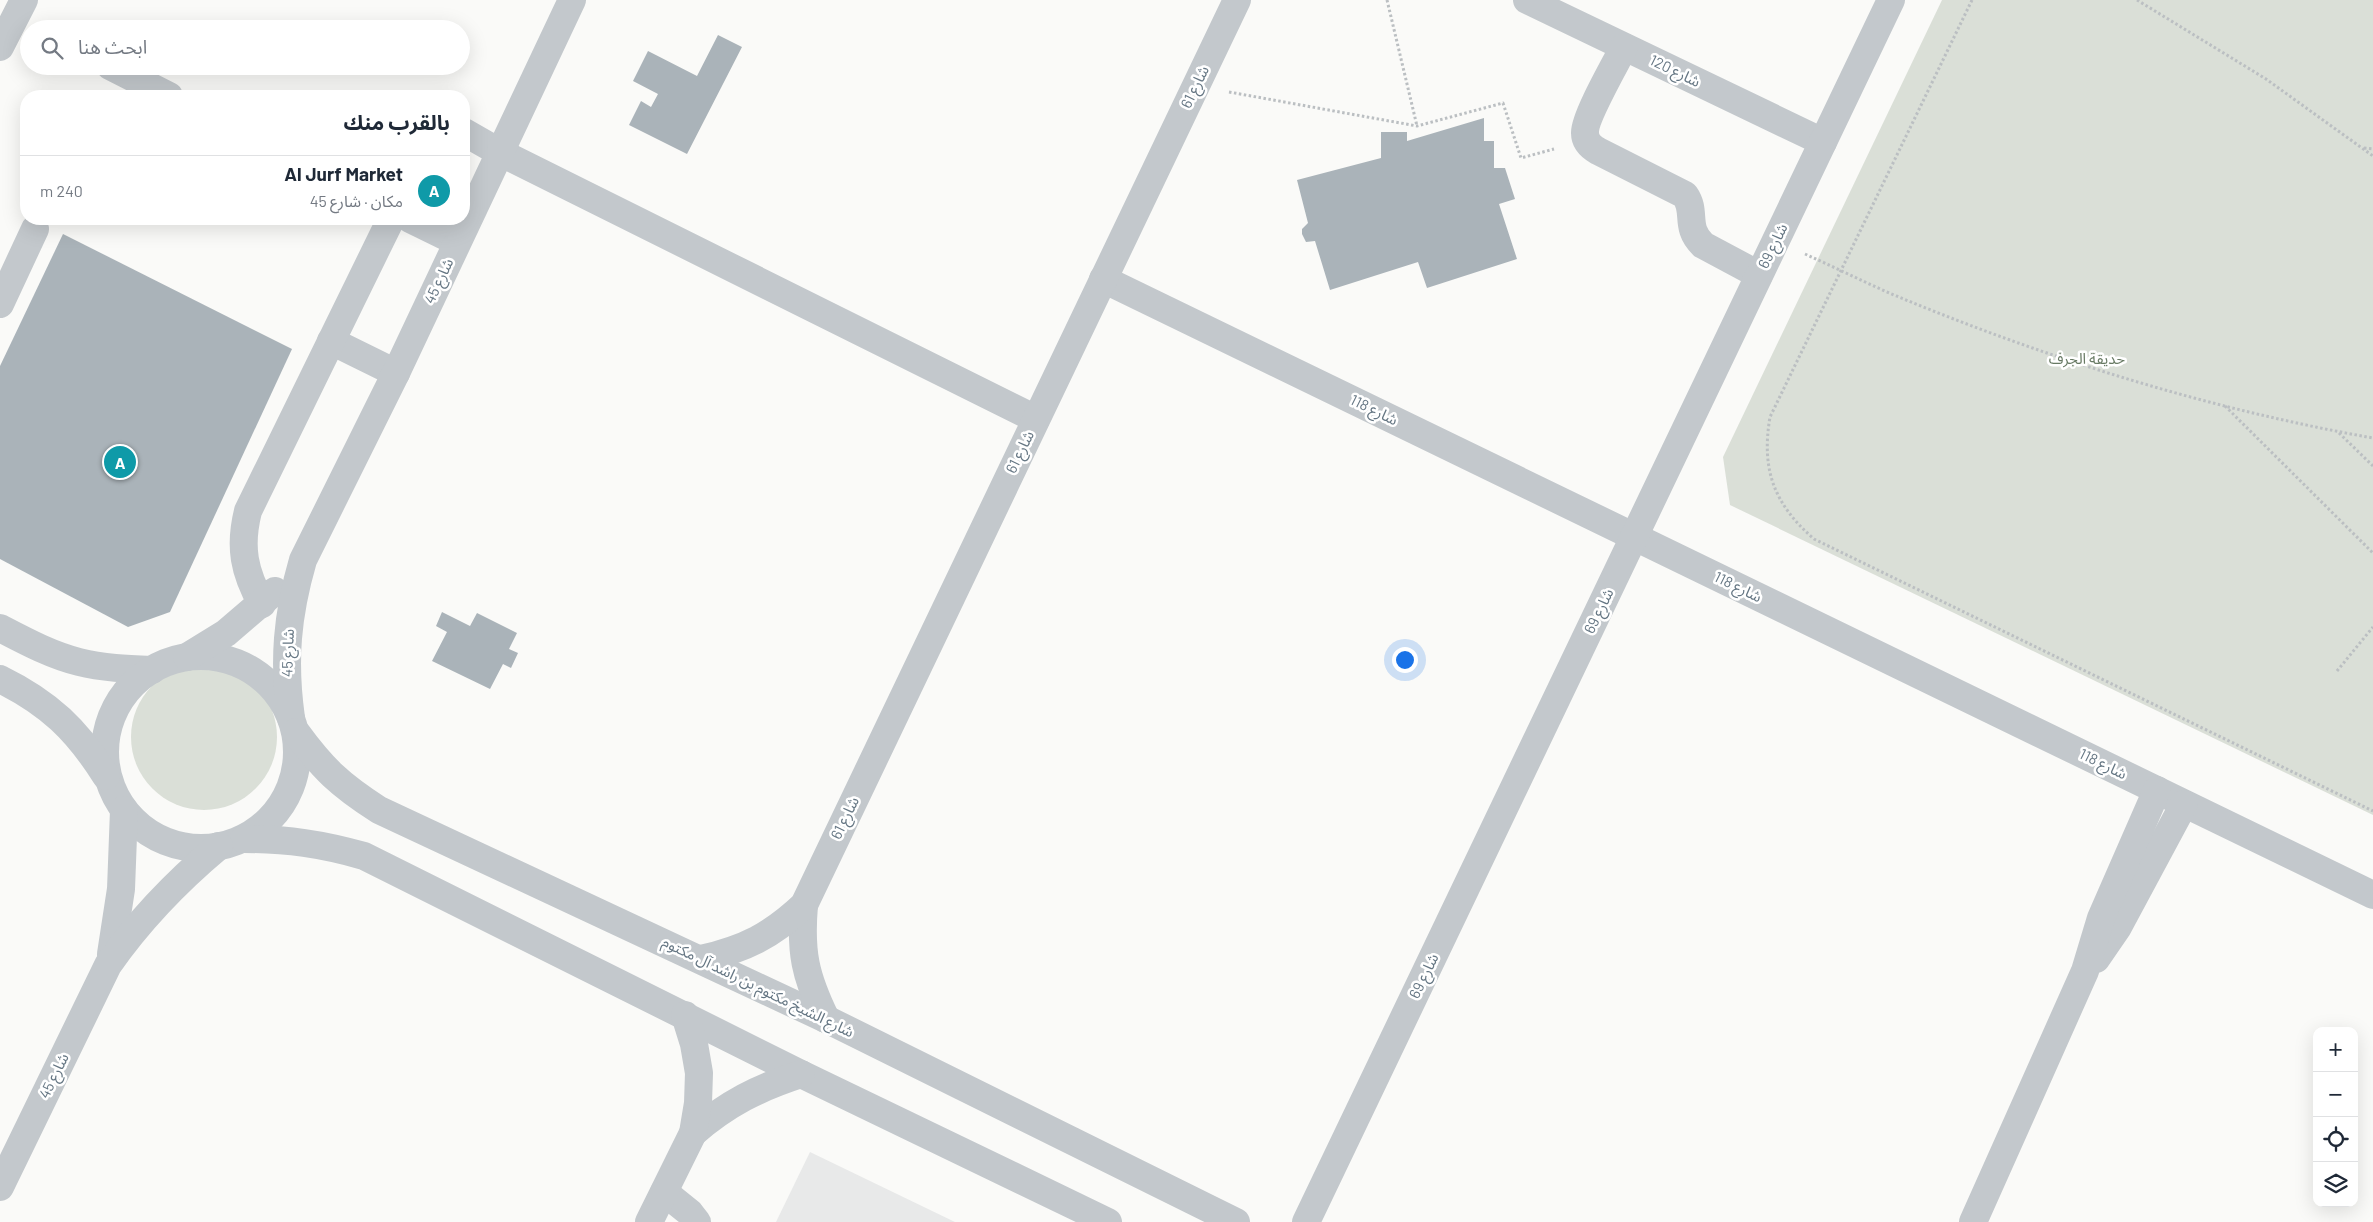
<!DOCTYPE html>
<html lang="ar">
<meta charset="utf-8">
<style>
:root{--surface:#fff;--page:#f2f2f3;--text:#1f2937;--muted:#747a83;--line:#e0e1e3;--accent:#e4572e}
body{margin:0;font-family:Barlow,"Noto Sans Arabic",sans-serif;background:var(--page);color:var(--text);direction:rtl}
.controls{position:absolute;right:15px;bottom:15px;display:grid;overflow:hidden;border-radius:10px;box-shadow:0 5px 20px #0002}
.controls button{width:45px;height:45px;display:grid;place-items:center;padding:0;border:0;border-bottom:1px solid var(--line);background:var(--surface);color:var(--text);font:25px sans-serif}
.you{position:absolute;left:1404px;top:659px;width:18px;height:18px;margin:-12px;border:4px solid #fff;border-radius:50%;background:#1a73e8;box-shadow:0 0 0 8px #1a73e833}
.badge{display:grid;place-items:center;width:32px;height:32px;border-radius:50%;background:var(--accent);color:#fff;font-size:16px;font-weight:700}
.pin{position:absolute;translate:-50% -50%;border:2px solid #fff;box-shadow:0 1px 5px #0006}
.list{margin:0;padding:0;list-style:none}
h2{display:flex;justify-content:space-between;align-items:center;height:65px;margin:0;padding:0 20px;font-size:21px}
h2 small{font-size:16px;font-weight:400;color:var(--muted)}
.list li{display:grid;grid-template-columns:32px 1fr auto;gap:15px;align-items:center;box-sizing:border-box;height:70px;padding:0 20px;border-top:1px solid var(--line)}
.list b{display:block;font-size:19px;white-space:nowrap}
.list p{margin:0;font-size:16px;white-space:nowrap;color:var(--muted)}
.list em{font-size:16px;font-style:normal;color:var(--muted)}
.icon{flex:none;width:28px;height:28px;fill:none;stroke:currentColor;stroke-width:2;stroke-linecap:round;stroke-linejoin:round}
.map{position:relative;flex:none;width:2373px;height:1222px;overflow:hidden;direction:ltr}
.search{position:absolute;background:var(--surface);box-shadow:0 5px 20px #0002;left:20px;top:20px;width:450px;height:55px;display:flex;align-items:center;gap:12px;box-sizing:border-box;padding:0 18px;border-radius:28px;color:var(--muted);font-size:19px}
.panel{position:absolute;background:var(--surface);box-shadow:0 5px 20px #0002;left:20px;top:90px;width:450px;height:135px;border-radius:20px;direction:rtl}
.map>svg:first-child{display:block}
</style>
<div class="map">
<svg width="2373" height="1222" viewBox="0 0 2373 1222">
<rect width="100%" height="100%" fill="#fafaf8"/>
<polygon fill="#e8e9e9" points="810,1152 955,1222 776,1222"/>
<g fill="#dadfd7">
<polygon points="1942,0 2373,0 2373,815 1730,505 1723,457"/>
<circle cx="204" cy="737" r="73"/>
</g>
<g fill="#aab3b9">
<polygon points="718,35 742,47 687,154 629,125 641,101 651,107 658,94 633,81 648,51 697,76"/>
<polygon points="1484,118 1484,141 1494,141 1494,168 1505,168 1515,199 1499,204 1517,259 1427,288 1418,262 1330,290 1315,241 1306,242 1302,234 1302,229 1308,223 1297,180 1381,158 1381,132 1407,132 1407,141"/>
<polygon points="63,234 292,349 170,612 128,627 0,559 0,366"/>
<polygon points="442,612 470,626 477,613 517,633 509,649 518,653 511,668 503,664 490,689 432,661 447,632 436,626"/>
</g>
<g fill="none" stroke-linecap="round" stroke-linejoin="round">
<g stroke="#bbbfc2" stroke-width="3" stroke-dasharray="2.5 2.5" stroke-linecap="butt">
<polyline points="1387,0 1417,126"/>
<path d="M1972,0L1770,417C1761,470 1774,504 1814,539L2373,811"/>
<polyline points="2137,0 2266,79 2373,156"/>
<polyline points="1229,92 1417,126 1503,103 1521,158 1554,149"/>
<polyline points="2364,148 2373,149"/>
<path d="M1805,254C1834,267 1864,282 1894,295C2048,359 2209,409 2373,438"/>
<polyline points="2225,406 2373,553"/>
<polyline points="2339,433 2373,466"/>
<polyline points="2337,671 2373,627"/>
</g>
<g stroke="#c3c8cc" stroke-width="28">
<polyline points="1527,0 1823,142"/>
<polyline points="0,47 24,0"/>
<path d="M1624,47C1616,63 1584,118 1585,133C1585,141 1591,147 1598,151L1685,195C1697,212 1684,227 1703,245L1759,275"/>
<polyline points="110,66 169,96"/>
<polyline points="464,132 499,152 1036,419"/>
<polyline points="410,219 457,242"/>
<polyline points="1103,279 2373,895"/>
<polyline points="0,304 35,229"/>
<polyline points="331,341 396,373"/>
<path d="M262,604C244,572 239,547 248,511L391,219"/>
<path d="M0,628C25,641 51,655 79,662C103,668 127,669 152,670"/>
<circle cx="201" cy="752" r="96"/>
<polyline points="187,657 226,633 275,591"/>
<path d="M0,679C49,703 77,730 106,776"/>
<path d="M291,718C283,661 287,615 303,560L396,373L572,0"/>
<path d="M296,732C323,769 340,785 379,810L826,1019L1236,1222"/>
<path d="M244,839C287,839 322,844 364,856L801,1074L1108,1222"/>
<path d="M804,905C800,952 805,976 826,1019"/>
<polyline points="111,954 121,889 124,810"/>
<path d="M701,959C745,949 771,936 804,905L1237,0"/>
<polyline points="2096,959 2118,927 2184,804"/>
<path d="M693,1133C728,1103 758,1088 801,1074"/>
<path d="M0,1187L108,965C140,919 176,882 219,846"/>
<polyline points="664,1192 690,1213 697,1222"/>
<polyline points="649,1222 693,1133 698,1103 699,1073 694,1044 685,1015"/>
<polyline points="1306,1222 1891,0"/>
<polyline points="1973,1222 2085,971 2101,918 2157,790"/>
</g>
</g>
<g text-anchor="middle" stroke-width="5" stroke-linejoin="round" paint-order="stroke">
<g font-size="15" fill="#657683" stroke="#fff">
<text transform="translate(1675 71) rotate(26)" y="5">شارع 120</text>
<text transform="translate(1195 87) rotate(-64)" y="5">شارع 61</text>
<text transform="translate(1773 246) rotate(-64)" y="5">شارع 69</text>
<text transform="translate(439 281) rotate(-65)" y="5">شارع 45</text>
<text transform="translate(1374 410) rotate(26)" y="5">شارع 118</text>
<text transform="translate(1020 452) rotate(-64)" y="5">شارع 61</text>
<text transform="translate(1738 587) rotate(26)" y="5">شارع 118</text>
<text transform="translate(1599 611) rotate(-64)" y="5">شارع 69</text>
<text transform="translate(288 653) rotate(-88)" y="5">شارع 45</text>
<text transform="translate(2103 764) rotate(26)" y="5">شارع 118</text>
<text transform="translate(845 818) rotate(-64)" y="5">شارع 61</text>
<text transform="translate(1424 976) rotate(-64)" y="5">شارع 69</text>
<text transform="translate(758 987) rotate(26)" y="5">شارع الشيخ مكتوم بن راشد آل مكتوم</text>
<text transform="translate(54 1076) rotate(-64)" y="5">شارع 45</text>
</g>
<g font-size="15" fill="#687a64" stroke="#fff">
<text x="2087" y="364">حديقة الجرف</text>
</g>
</g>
</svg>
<div class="controls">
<button>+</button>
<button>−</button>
<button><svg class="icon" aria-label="locate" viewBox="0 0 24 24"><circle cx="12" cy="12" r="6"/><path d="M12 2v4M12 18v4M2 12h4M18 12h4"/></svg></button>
<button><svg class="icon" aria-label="layers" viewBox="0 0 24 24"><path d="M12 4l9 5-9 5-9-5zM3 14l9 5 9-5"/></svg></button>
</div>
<div class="you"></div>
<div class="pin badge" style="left:120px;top:462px;background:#0f9aa8">A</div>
<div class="search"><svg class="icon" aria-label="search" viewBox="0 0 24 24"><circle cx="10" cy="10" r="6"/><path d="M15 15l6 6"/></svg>ابحث هنا</div>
<section class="panel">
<h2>بالقرب منك<small></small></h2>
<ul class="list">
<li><span class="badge" style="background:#0f9aa8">A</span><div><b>Al Jurf Market</b><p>مكان · شارع 45</p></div><em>240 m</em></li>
</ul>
</section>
</div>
